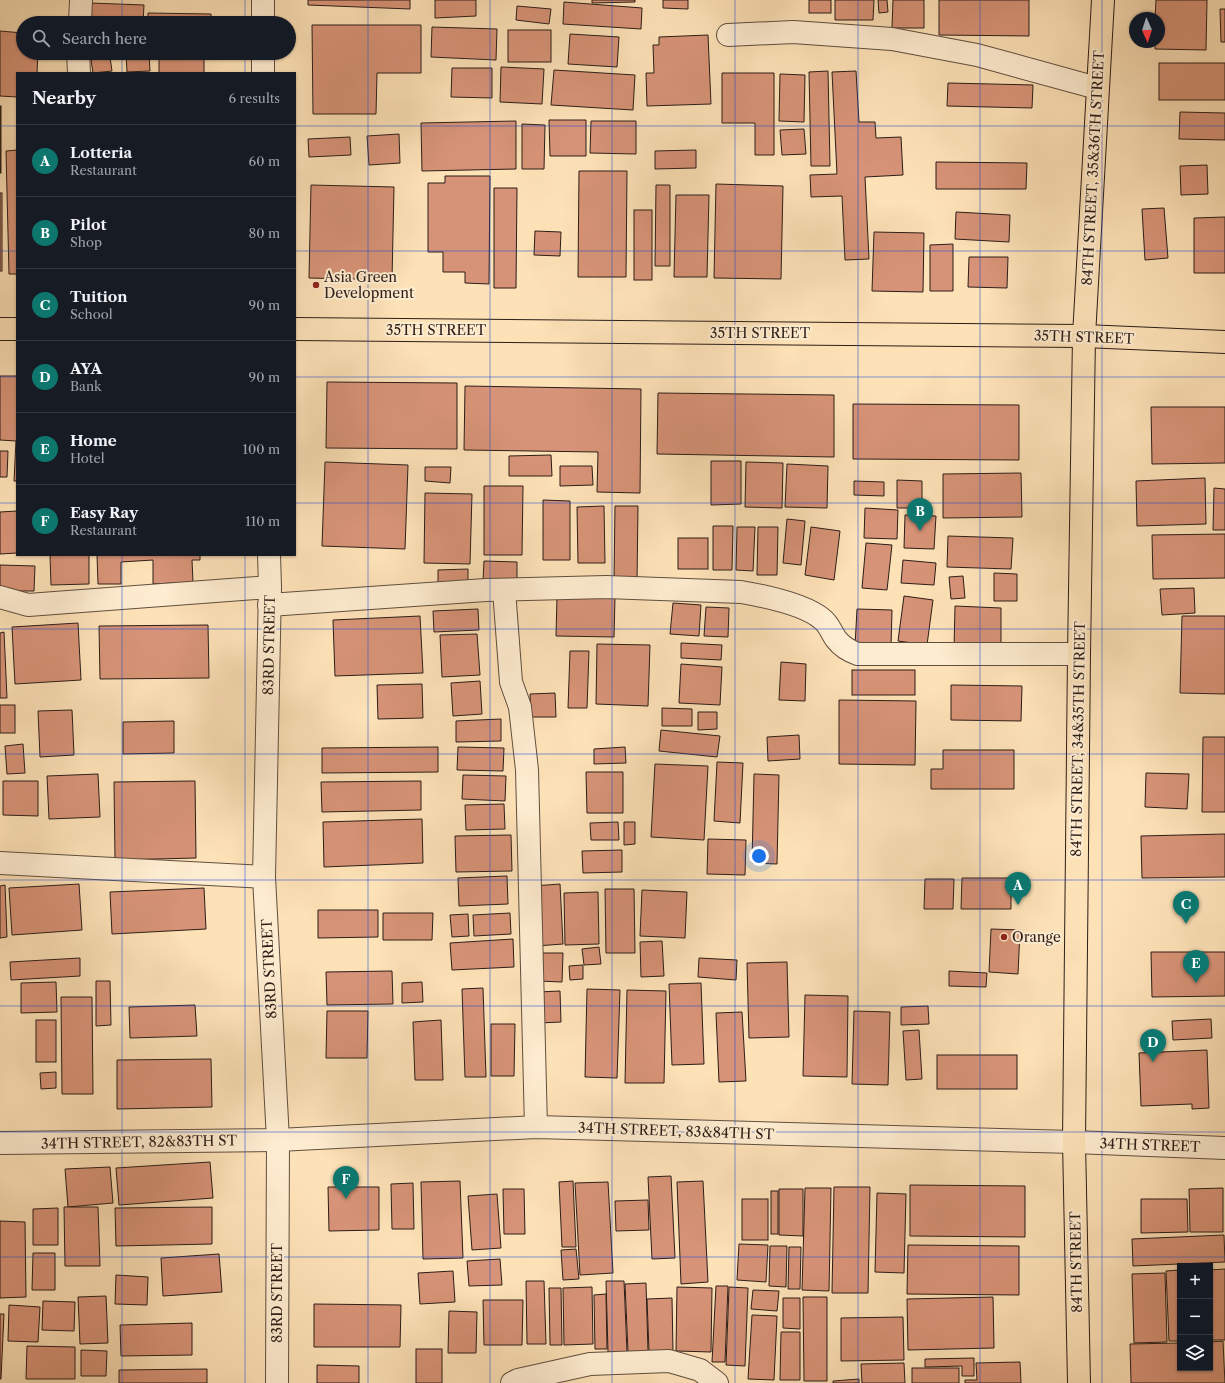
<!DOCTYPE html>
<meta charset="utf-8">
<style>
:root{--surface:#171b24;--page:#242831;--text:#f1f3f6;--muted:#9ea1a6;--line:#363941;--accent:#0f766e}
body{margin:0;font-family:"Libre Caslon Text",serif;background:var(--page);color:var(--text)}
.controls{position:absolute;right:12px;bottom:12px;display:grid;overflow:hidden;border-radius:0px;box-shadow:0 1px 3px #0004}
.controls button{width:36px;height:36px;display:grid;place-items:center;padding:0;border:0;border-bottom:1px solid var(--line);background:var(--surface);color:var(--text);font:20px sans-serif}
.compass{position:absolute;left:1129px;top:12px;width:36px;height:36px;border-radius:50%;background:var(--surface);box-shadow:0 1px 3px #0004;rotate:177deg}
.you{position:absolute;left:759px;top:856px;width:14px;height:14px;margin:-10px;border:3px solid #fff;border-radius:50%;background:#1a73e8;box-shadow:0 0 0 6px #1a73e833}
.badge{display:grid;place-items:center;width:26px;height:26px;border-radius:50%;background:var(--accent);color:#fff;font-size:13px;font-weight:700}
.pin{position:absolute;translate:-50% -33px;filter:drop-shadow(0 1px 2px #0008)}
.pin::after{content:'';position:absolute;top:21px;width:14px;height:12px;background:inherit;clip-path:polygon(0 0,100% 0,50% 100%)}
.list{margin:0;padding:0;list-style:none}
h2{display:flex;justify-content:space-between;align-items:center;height:52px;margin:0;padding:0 16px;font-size:17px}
h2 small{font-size:13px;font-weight:400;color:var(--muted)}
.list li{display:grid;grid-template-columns:26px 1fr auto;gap:12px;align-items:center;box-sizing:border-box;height:72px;padding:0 16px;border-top:1px solid var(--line)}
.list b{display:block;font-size:15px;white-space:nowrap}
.list p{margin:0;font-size:13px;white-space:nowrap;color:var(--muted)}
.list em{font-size:13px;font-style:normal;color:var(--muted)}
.icon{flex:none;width:22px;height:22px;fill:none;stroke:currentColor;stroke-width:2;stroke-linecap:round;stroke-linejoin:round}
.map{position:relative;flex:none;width:1225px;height:1383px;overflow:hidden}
.search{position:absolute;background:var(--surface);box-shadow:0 1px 3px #0004;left:16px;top:16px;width:280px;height:44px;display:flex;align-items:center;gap:10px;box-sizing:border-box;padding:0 14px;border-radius:22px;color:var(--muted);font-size:15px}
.panel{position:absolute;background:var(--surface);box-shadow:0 1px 3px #0004;left:16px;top:72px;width:280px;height:484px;border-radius:0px}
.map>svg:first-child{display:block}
</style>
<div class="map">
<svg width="1225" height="1383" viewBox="0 0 1225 1383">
<rect width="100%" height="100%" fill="#fde1b7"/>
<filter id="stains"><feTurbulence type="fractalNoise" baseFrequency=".005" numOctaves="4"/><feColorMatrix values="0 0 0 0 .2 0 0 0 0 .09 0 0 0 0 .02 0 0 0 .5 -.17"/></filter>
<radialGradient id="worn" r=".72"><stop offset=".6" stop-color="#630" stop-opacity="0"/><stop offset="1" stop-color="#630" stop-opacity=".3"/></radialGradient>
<g fill="#d79377" stroke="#2c1d17">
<polygon points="308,0 410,0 410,9 308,5"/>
<polygon points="435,0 476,0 476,16 435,18"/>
<polygon points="592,0 635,0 635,2 592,3"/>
<polygon points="663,0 688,0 688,9 663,8"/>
<rect x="809" y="0" width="22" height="13"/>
<polygon points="835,0 874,0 873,20 835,20"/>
<polygon points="878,0 887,0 888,12 879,13"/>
<polygon points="893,0 924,0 924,28 892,28"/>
<polygon points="939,0 1029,0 1029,36 939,35"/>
<polygon points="1156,0 1207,0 1206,50 1155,49 1155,42 1159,42 1159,18 1155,18"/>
<polygon points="564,2 642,8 641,29 563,24"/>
<polygon points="90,3 144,5 143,23 90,23"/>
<polygon points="517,6 551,9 549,24 516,20"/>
<polygon points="1220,9 1225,9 1225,42 1221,42"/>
<polygon points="148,13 211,14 211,23 148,23"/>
<polygon points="312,25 421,25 421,73 377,73 376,114 313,114"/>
<polygon points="432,27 497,29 496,60 431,57"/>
<rect x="508" y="30" width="43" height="32"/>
<polygon points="0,31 23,33 23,53 38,53 37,73 17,73 17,97 0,96"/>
<polygon points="570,34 619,37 617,67 568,64"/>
<polygon points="708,35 711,104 647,106 646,73 654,73 653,45 659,45 659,37"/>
<polygon points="126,53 149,53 150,71 127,72"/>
<polygon points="204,56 204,73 159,73 159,57"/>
<polygon points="110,57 112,71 93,73 91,60"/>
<rect x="1159" y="63" width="66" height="37"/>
<polygon points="501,67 544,69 542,104 500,102"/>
<polygon points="452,68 492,68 492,98 451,97"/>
<polygon points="554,70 635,75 633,110 551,105"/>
<polygon points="828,71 830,166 811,166 809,72"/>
<polygon points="856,71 859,122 875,122 876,138 901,137 903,175 865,177 869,259 845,260 842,196 811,197 810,175 837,174 832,72"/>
<polygon points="722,73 774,73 774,155 755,155 755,123 722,123"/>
<polygon points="780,74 805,75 804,122 779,121"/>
<polygon points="948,83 1033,85 1032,108 947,106"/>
<rect x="0" y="106" width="1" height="67"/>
<polygon points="1180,112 1225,113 1225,140 1179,139"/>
<polygon points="549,120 586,120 586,156 550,156"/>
<polygon points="516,121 516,169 422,171 421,123"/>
<polygon points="591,121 636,121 636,154 590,153"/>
<polygon points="522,124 545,125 544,169 522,169"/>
<polygon points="804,129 806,154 782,155 780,130"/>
<polygon points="399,134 400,163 369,165 367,136"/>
<polygon points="350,137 351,155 309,157 308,139"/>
<polygon points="17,150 17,274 9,274 6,151"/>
<polygon points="696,150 696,168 655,169 655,151"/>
<polygon points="936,162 1027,163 1026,189 936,189"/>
<polygon points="1207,165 1208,194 1181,195 1180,166"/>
<polygon points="579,171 627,171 626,277 578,277"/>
<polygon points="445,176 490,176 489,284 465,283 465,272 443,272 443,252 428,252 428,183 445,183"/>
<polygon points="716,184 783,186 781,279 714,278"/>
<polygon points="311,185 394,187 392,280 309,278"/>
<polygon points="656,185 670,185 670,266 655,266"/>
<polygon points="494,188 517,188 516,288 494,288"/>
<rect x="0" y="193" width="2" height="78"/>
<polygon points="676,195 709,195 707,277 674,277"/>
<polygon points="1164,208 1168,258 1145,260 1142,209"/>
<rect x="634" y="210" width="18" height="70"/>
<polygon points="956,212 1010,215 1009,242 955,239"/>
<polygon points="1225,217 1225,273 1194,273 1194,218"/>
<polygon points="535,231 561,232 560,256 534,255"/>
<polygon points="874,232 924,233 923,292 872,291"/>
<polygon points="953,244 953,291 930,291 930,245"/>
<polygon points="969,257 1008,257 1007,288 968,287"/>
<polygon points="0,376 17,376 17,481 14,481 16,441 0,440"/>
<polygon points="327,382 457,383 457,449 326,448"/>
<polygon points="465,386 641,389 640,493 597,492 598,452 464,450"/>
<polygon points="658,393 834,395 834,457 657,454"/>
<polygon points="853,404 1019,405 1019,460 853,459"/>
<polygon points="1151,407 1225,407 1225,463 1152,464"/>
<polygon points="0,451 8,451 7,477 0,477"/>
<polygon points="551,455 552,476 509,476 509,456"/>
<polygon points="711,461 741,461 741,504 711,505"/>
<polygon points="325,462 408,465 405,549 322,546"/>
<polygon points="746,462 783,463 782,508 745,507"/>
<polygon points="787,464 828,466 827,508 785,507"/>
<polygon points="560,466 592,466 593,485 560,486"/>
<polygon points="425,467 451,467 450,483 425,481"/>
<polygon points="1021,473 1022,517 943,518 943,474"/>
<polygon points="1205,478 1206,524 1137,526 1136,481"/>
<polygon points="897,480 922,481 922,508 897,508"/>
<polygon points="854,481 884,482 884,496 854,495"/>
<polygon points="484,486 523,486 522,555 484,555"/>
<polygon points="1214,488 1225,489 1225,530 1213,530"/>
<polygon points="425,493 472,494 470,564 424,563"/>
<polygon points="543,500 570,501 570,560 543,560"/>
<polygon points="604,506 605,563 578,563 577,507"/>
<polygon points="615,506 638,506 637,581 614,580"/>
<polygon points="865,508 898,510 897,539 864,538"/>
<polygon points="17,511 17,553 0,554 0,512"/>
<polygon points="905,515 936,516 934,549 904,548"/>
<polygon points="787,519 805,521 801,565 783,563"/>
<polygon points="713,526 733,526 732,570 713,570"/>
<polygon points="737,527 755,527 753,571 736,570"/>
<polygon points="758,527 778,527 777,575 757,575"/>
<polygon points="811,527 840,531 834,580 805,575"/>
<polygon points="1225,534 1225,578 1153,579 1152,535"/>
<polygon points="948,536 1013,538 1011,569 947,567"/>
<rect x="678" y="538" width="30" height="31"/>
<polygon points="866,543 892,545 887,590 862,588"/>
<polygon points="50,555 89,555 89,584 51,585"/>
<polygon points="97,555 200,555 200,560 192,560 193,582 153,584 153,560 121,562 121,584 98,584"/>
<polygon points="903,560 936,563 934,585 901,583"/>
<polygon points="484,561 517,562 517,581 483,581"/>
<polygon points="0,565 35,566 34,591 0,591"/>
<polygon points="468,569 468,586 438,586 438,570"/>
<polygon points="994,573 1017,574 1017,601 994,601"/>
<polygon points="963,576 965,598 951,599 949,577"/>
<polygon points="1194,588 1195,613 1162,615 1160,589"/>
<polygon points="557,596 615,597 614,637 556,636"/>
<polygon points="904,596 933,600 927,645 898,641"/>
<polygon points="673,603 701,605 699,636 670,634"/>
<polygon points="955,606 1001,608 1001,650 954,649"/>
<polygon points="706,607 729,608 728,637 704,636"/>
<polygon points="478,609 479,630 434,632 433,611"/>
<polygon points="857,609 892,610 891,647 855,646"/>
<polygon points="420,616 423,673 335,676 333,620"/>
<polygon points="1182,616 1225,616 1225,694 1180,693"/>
<polygon points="78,623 81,680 15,684 12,627"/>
<polygon points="208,625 209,678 100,679 99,626"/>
<polygon points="4,632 7,698 0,698 0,633"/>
<polygon points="477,634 480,675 442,677 440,635"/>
<polygon points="681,643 722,645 721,660 681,658"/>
<polygon points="597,644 650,645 648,706 596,704"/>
<polygon points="570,651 589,651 587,708 568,708"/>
<polygon points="781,662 806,664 805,701 779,700"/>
<polygon points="681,664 722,667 720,705 679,703"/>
<rect x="852" y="670" width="63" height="25"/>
<polygon points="480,681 482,714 453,716 451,683"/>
<polygon points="422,684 423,718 378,719 377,685"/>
<polygon points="951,685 1022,686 1021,721 951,720"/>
<polygon points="555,693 556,717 531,717 530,694"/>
<polygon points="839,700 916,701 915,765 839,764"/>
<rect x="0" y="705" width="15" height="28"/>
<polygon points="662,708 692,709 692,726 662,726"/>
<polygon points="72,710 74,755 40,757 38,711"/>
<polygon points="698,712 717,712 717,729 698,730"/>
<polygon points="501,719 501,741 456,742 456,721"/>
<polygon points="174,721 174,753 123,754 123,722"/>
<polygon points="661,730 720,736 717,757 659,751"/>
<polygon points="799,735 800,759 768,761 767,737"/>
<polygon points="1203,737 1225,737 1225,812 1202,812"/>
<polygon points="23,744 25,773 7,774 5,746"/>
<polygon points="438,747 438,772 322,773 322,748"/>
<polygon points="458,747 504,748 503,771 457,770"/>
<polygon points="625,747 626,763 594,764 594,749"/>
<polygon points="943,750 1014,750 1014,789 931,789 931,769 943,769"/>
<polygon points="717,762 743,763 740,823 714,821"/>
<polygon points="655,764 708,766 704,840 651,837"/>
<polygon points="586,772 623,772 623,813 587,813"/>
<polygon points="1146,773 1189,774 1187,809 1145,807"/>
<polygon points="98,774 100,817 49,819 47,776"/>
<polygon points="754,774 779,775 777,864 752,863"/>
<polygon points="463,775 506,776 505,801 462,799"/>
<polygon points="3,781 38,781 38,816 3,815"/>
<polygon points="195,781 196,858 115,860 114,782"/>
<polygon points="421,781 421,810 322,812 321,782"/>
<polygon points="504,804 505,829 466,830 465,805"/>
<polygon points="422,819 423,863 324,867 323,822"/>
<polygon points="618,822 619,840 591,840 590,823"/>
<polygon points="624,822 635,822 635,844 624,845"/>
<polygon points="1225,834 1225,877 1142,878 1141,836"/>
<polygon points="511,835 512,871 456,872 455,836"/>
<polygon points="708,839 746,840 745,875 707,874"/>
<polygon points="622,850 622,872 583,873 582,851"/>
<polygon points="507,876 508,904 459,906 458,878"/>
<polygon points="962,878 1011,878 1011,909 961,909"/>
<polygon points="925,879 954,879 953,909 924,909"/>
<polygon points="79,884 82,930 12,935 9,888"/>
<polygon points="560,884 563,944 536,946 533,886"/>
<polygon points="5,885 7,937 0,938 0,886"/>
<polygon points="204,888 206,929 112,934 110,892"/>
<polygon points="605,889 634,889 635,953 606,953"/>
<polygon points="642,890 687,892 685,938 640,936"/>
<polygon points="598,892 599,944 565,945 564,893"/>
<polygon points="318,910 378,910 378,937 318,938"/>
<polygon points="383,913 433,913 432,940 383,940"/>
<polygon points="510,913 511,934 474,936 473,915"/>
<polygon points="468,914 469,936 452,937 450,915"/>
<polygon points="991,929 1020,930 1018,974 989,972"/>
<polygon points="513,939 514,967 452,970 450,943"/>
<polygon points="662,941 664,976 641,977 640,942"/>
<polygon points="599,947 601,964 584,965 582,949"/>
<polygon points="1151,952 1225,952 1225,996 1152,997"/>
<polygon points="539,953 563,953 562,982 538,981"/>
<polygon points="80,958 80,976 11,980 10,962"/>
<polygon points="699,958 737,960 736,980 698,977"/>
<polygon points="787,962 789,1037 749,1038 747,963"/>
<polygon points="583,965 583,979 570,980 569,966"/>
<polygon points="392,971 393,1004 327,1005 326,972"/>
<polygon points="949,971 987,973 986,987 949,986"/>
<polygon points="96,981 110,981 111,1025 96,1026"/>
<polygon points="56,982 57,1012 21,1013 21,983"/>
<polygon points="422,982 423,1002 402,1003 402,983"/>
<polygon points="701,983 704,1064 672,1065 669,984"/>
<polygon points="483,988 486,1077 465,1077 462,989"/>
<polygon points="587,989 620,990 617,1078 585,1077"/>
<polygon points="627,990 666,991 664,1083 625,1083"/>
<polygon points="560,991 561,1022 539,1023 538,992"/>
<polygon points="805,995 848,996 847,1077 803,1076"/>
<polygon points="61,997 92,997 93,1094 62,1094"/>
<polygon points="195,1005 197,1036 130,1038 129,1007"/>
<polygon points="928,1006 929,1024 901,1025 901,1007"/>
<polygon points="327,1011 368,1011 367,1058 326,1058"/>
<polygon points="854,1011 890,1012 888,1085 852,1084"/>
<polygon points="742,1012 746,1081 719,1082 716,1013"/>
<polygon points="1211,1019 1212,1038 1173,1040 1172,1021"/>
<rect x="36" y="1020" width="20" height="42"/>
<polygon points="441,1020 443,1080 415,1080 413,1022"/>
<polygon points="491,1024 515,1024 514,1076 491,1076"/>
<polygon points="919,1030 922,1079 906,1080 903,1031"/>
<polygon points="1207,1050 1209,1108 1192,1109 1192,1104 1141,1106 1139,1053"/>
<rect x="937" y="1055" width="80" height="34"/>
<polygon points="211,1059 212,1107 117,1109 117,1060"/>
<polygon points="56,1072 56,1088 41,1089 40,1073"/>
<polygon points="210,1162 213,1198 119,1205 116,1168"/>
<polygon points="110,1167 113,1203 68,1207 65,1169"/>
<polygon points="671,1176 675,1258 652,1259 648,1177"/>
<polygon points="460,1181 463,1258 423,1259 421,1182"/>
<polygon points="573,1181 576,1247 562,1247 559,1182"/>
<polygon points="703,1181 708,1282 681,1284 677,1182"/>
<polygon points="608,1182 613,1273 580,1275 575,1183"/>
<polygon points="413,1183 414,1229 392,1229 391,1184"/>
<polygon points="910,1185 1025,1186 1025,1237 910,1236"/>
<polygon points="328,1187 379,1187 379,1230 329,1231"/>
<polygon points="834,1187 870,1187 868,1293 832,1293"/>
<polygon points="805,1188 831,1188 829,1291 802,1290"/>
<polygon points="1223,1188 1223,1232 1190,1232 1189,1189"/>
<polygon points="503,1189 524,1189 525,1234 504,1234"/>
<polygon points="779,1189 803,1189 803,1236 779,1235"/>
<rect x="771" y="1191" width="7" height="43"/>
<polygon points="877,1193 906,1194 904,1273 875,1272"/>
<polygon points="497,1194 501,1248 472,1250 468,1196"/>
<rect x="742" y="1199" width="26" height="41"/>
<polygon points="1141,1199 1187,1199 1188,1232 1141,1233"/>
<polygon points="648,1200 649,1230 616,1231 615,1201"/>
<polygon points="64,1207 98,1207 100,1266 65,1266"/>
<polygon points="212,1207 212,1244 116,1246 115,1208"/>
<polygon points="58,1208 58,1245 33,1245 33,1209"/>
<polygon points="0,1221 25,1222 26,1297 0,1298"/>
<polygon points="1224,1235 1225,1262 1133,1266 1132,1239"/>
<polygon points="739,1244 768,1245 766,1282 737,1280"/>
<polygon points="908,1245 1019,1246 1019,1295 907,1294"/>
<polygon points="770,1246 787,1246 786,1287 769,1286"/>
<polygon points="789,1247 801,1247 800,1289 788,1289"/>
<polygon points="576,1249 579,1279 563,1280 561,1250"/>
<polygon points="33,1253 55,1253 55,1290 32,1290"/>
<polygon points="219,1254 222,1292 163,1296 161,1258"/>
<polygon points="500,1259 502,1285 469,1286 467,1261"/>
<polygon points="1225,1269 1225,1340 1210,1340 1210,1270"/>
<polygon points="1180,1270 1180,1341 1169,1341 1166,1271"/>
<polygon points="453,1271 455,1302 420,1304 418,1273"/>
<polygon points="1165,1273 1167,1342 1134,1343 1132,1274"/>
<polygon points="116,1275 148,1277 147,1305 115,1304"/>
<polygon points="526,1281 544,1281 546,1344 527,1344"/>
<polygon points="606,1281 624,1281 627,1352 608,1352"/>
<polygon points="646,1283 648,1351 628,1352 625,1284"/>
<polygon points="716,1286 728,1286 725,1362 712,1362"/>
<polygon points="592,1287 593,1344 564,1345 563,1288"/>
<polygon points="677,1287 712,1288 711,1352 676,1351"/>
<polygon points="729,1287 748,1288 745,1366 726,1365"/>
<polygon points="549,1288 561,1288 562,1345 550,1345"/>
<polygon points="753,1290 779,1291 777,1311 751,1309"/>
<polygon points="606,1294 607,1349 595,1349 594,1295"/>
<polygon points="106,1296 108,1343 80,1344 78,1297"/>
<polygon points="803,1297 827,1297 827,1381 804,1381"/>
<polygon points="993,1297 994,1348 908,1350 907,1299"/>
<polygon points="672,1298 673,1351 649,1352 647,1299"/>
<polygon points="783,1298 800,1298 800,1329 783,1328"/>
<polygon points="483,1300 523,1300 522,1345 484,1345"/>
<polygon points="43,1301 75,1302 74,1331 42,1330"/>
<polygon points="314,1304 401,1305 400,1347 314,1347"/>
<polygon points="9,1305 40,1307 38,1342 8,1341"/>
<polygon points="449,1311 477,1312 476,1353 448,1353"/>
<polygon points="0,1314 4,1314 1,1379 0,1379"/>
<polygon points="752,1315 777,1316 774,1380 748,1379"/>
<polygon points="903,1317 904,1360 841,1361 841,1318"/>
<polygon points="192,1323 192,1355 121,1356 120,1325"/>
<polygon points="781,1332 800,1332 800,1380 780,1380"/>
<polygon points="1223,1341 1225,1383 1131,1383 1130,1344 1180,1343 1180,1368 1210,1368 1210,1342"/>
<polygon points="27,1346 75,1347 75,1379 26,1379"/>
<rect x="416" y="1349" width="26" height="34"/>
<polygon points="81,1350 107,1351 106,1376 81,1376"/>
<polygon points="974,1358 974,1376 962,1376 962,1366 925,1367 925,1359"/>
<polygon points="1020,1362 1021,1383 965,1383 965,1380 977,1380 976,1363"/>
<polygon points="904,1363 905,1383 862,1383 861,1364"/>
<polygon points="317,1365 359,1366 359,1383 317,1383"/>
<rect x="912" y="1368" width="47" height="15"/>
<polygon points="207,1369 207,1383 119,1383 119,1370"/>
<polygon points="859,1379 859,1383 833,1383 833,1381"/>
</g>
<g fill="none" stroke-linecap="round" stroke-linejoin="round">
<g stroke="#604e3f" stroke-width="24">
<g id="minor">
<polyline points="80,23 81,0"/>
<polyline points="263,23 263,0"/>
<polyline points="728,35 793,32 892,39 977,55 1097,88"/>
<polyline points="78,53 79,73"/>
<polyline points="263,73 263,53"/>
<polyline points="269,555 270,587 264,877 278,1140 277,1383"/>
<polyline points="504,590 511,682 520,707 527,770 536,1127"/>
<polyline points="0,597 28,605 270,587"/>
<path d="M269,605L486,590L606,587L741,592C764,596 804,604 822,619C829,624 831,632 836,639C842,647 849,651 858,654H1079"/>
<polyline points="0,863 264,877"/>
<polyline points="0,1143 278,1140 536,1127 1074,1142 1225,1148"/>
<polyline points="512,1383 518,1380 590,1364 669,1361 700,1370 717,1383"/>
</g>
</g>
<g stroke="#2c1d17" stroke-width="24">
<g id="major">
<polyline points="0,329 17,329"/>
<polyline points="295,329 1084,336 1225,342"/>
<polyline points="1079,1383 1074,1142 1079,654 1084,336 1103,0"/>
</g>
</g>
<use href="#minor" stroke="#feecd0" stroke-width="22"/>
<use href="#major" stroke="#fde1b7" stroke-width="22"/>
</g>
<path fill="none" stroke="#1d4ed8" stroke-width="1" stroke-opacity="0.55" d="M122,0V23M245,0V23M368,0V1383M490,0V1383M612,0V1383M735,0V1383M858,0V1383M980,0V1383M1102,0V1383M122,53V73M245,53V73M0,126H17M295,126H1225M0,251H17M295,251H1225M0,377H17M295,377H1225M0,503H17M295,503H1225M122,555V1383M245,555V1383M0,629H1225M0,754H1225M0,880H1225M0,1006H1225M0,1132H1225M0,1257H1225"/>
<g fill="#8f2418" stroke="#feecd0" stroke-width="1.5">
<circle cx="316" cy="285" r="4"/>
<circle cx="1004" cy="937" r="4"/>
</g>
<g text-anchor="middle" stroke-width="4" stroke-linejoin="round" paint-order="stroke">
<g font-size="14" fill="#2c1d17" stroke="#feecd0">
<text transform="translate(1093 168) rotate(-87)" y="5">84TH STREET, 35&amp;36TH STREET</text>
<text x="436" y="335">35TH STREET</text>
<text x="760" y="338">35TH STREET</text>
<text transform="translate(1084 337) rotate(2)" y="5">35TH STREET</text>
<text transform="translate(269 645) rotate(-89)" y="5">83RD STREET</text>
<text transform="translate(1078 739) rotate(-89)" y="5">84TH STREET, 34&amp;35TH STREET</text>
<text transform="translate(269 969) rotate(-93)" y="5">83RD STREET</text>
<text transform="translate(676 1131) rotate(2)" y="5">34TH STREET, 83&amp;84TH ST</text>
<text transform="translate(139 1142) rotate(-1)" y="5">34TH STREET, 82&amp;83TH ST</text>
<text transform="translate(1150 1145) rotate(2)" y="5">34TH STREET</text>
<text transform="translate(1076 1262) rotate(-91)" y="5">84TH STREET</text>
<text transform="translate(277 1293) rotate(-90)" y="5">83RD STREET</text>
</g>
<g font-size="14" fill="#2c1d17" stroke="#feecd0" text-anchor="start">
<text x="324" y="282">Asia Green<tspan x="324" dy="16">Development</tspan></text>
<text x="1012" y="942">Orange</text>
</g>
</g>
<rect width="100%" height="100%" filter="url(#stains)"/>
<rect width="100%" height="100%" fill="url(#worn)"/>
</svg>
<div class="controls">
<button>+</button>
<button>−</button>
<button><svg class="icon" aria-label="layers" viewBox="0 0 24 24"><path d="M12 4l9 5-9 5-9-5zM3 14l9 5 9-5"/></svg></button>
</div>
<svg class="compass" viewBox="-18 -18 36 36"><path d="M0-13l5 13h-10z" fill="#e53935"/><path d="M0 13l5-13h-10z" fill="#9ea1a6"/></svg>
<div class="you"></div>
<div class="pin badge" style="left:1018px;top:905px">A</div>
<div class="pin badge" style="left:920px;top:531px">B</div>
<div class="pin badge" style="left:1186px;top:924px">C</div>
<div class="pin badge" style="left:1153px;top:1062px">D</div>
<div class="pin badge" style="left:1196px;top:983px">E</div>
<div class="pin badge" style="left:346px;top:1199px">F</div>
<div class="search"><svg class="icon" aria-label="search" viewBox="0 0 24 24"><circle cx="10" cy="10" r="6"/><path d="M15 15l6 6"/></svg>Search here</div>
<section class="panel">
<h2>Nearby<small>6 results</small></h2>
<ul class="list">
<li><span class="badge">A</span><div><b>Lotteria</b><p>Restaurant</p></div><em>60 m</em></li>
<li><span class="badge">B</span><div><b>Pilot</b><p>Shop</p></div><em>80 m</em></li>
<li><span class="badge">C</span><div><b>Tuition</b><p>School</p></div><em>90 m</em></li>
<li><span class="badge">D</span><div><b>AYA</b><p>Bank</p></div><em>90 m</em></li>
<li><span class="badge">E</span><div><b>Home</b><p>Hotel</p></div><em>100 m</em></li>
<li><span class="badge">F</span><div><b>Easy Ray</b><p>Restaurant</p></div><em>110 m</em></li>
</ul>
</section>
</div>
